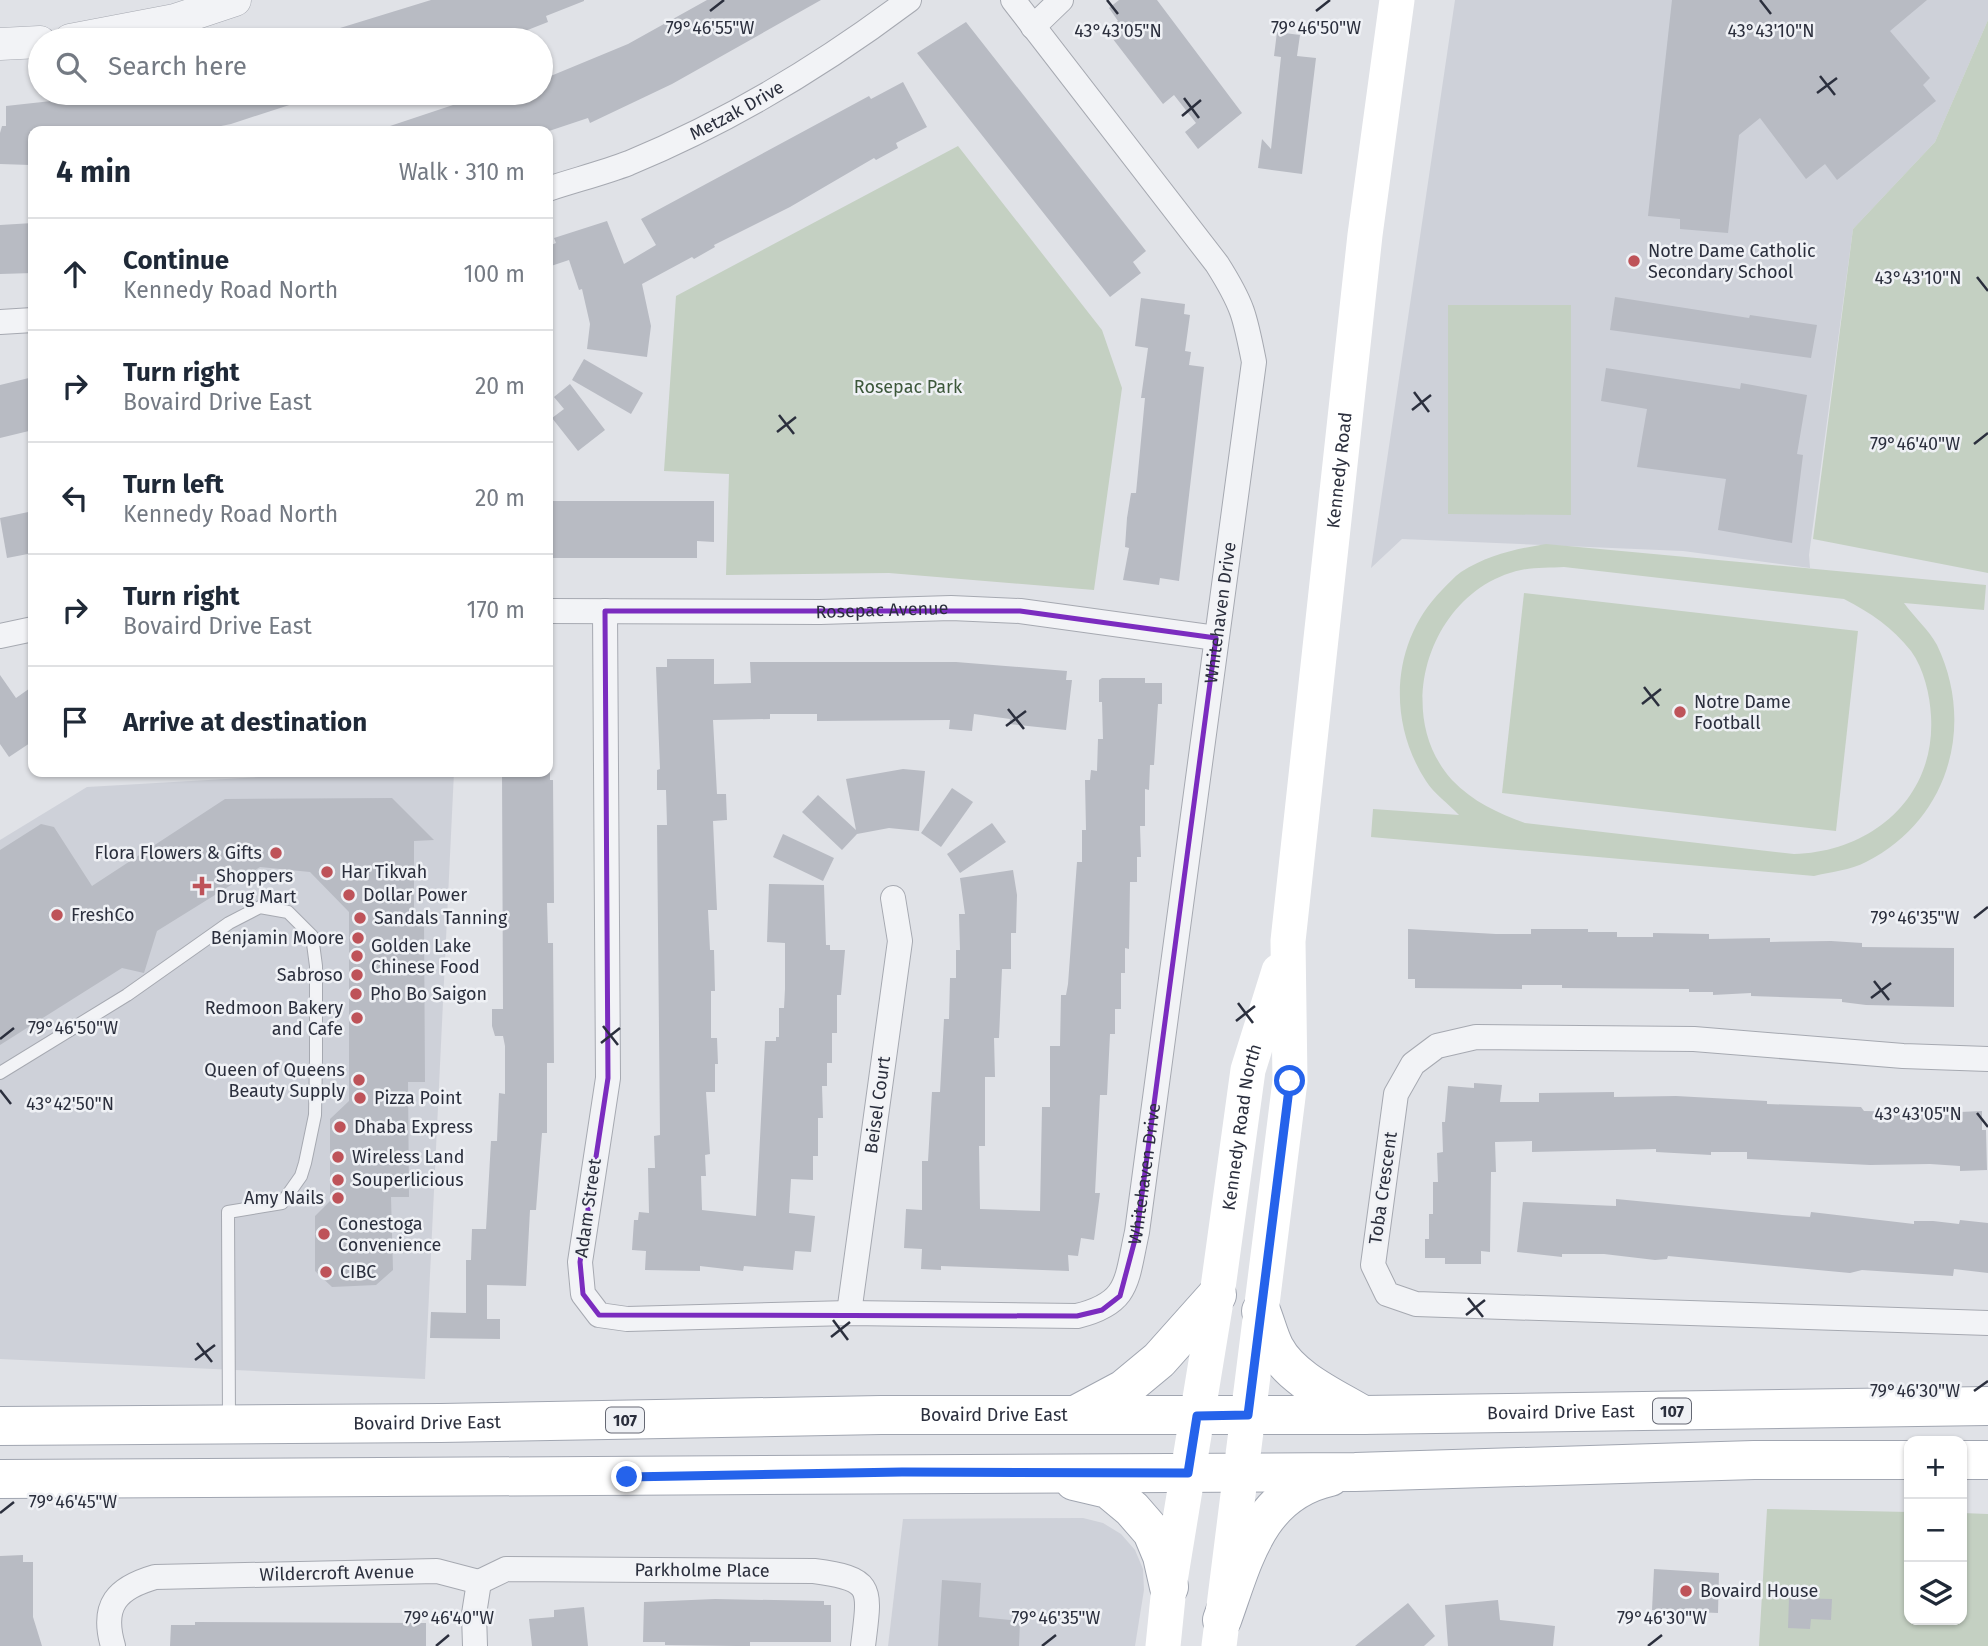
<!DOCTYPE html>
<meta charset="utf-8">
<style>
:root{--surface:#fff;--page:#f6f6f7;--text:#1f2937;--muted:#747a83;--line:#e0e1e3}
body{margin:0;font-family:"Fira Sans",sans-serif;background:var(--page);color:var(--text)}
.controls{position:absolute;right:21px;bottom:21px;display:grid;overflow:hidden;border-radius:14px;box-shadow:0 2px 5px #0004}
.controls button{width:63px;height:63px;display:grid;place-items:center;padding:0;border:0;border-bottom:2px solid var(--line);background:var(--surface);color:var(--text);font:35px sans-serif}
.stop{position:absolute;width:21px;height:21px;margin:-16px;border:5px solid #2563eb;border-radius:50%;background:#fff}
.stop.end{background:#2563eb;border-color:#fff;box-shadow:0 2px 7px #0008}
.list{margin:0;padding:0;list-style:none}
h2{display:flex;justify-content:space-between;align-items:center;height:91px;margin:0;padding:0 28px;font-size:30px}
h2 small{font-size:23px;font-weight:400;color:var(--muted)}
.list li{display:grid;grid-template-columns:46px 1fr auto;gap:21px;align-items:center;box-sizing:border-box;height:112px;padding:0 28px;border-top:2px solid var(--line)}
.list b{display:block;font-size:26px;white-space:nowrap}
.list p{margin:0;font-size:23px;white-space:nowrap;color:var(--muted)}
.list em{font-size:23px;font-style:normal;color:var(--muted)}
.icon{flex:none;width:38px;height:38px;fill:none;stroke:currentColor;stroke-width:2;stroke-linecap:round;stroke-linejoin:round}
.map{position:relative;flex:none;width:1988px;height:1646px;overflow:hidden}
.search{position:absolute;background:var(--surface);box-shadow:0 2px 5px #0004;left:28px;top:28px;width:525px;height:77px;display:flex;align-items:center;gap:18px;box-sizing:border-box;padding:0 24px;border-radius:38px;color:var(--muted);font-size:26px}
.panel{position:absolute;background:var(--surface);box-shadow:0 2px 5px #0004;left:28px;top:126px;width:525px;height:651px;border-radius:14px}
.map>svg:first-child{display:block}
</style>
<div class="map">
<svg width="1988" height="1646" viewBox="0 0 1988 1646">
<rect width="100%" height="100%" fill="#e0e2e7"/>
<g fill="#ced1d9">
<polygon points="1455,0 1988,0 1988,20 1935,142 1853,229 1809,555 1810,568 1683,551 1402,539 1371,568"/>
<polygon points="347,772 454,772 425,1379 0,1359 0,840 87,787"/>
<polygon points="1083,1518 1103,1523 1121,1534 1135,1550 1143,1569 1144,1590 1135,1646 888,1646 903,1519"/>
</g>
<g fill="#c4d0c2" fill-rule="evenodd">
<polygon points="1988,20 1988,573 1813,539 1853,229 1935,142"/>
<polygon points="958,146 1102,330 1122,388 1094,590 889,573 726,575 729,474 664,471 676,296"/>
<polygon points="1448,305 1571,305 1571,515 1448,514"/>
<path d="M1546,544L1986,585L1984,610L1904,603C1914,617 1929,630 1937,645C1976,726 1948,821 1866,862C1851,870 1830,872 1814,876L1371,837L1373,809L1459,815C1449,804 1434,794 1426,781C1387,721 1391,642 1442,590C1448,584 1454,577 1461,572C1488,555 1515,549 1546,544ZM1564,567L1844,599C1871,613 1892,627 1911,651C1924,669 1930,695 1931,716C1936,797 1872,852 1794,854L1525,823C1498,813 1473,802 1452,780C1390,711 1432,589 1521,570C1535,567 1550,568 1564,567Z"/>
<polygon points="1524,593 1858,631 1836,831 1502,793"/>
<polygon points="1767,1509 1909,1512 1909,1620 1962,1620 1962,1513 1988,1514 1988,1646 1759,1646"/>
</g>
<g fill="#b8bbc3">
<polygon points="431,0 584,0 584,1 546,16 548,22 520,33 523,40 314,40 314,36"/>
<polygon points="707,0 821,0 672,84 590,123 588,118 549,131 390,131 390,126 489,93 541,93 541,80 628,44"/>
<polygon points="1119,0 1157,0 1242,113 1198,149 1185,132 1196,123 1174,95 1163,104 1106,30 1118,21 1109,8"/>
<polygon points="1672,0 1927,0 1890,31 1930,78 1923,85 1936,101 1837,180 1825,164 1806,179 1760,118 1739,135 1728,233 1680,229 1680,219 1648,216"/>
<polygon points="966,22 1146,251 1133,262 1141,273 1110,297 917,53"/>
<polygon points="1277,32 1300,35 1297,56 1316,58 1302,174 1258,168 1262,139 1271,149 1281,57 1274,56"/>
<polygon points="903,82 927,127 896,143 898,148 876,160 874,158 790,207 714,245 715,247 694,259 692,257 642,284 651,326 647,357 587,349 590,324 582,289 579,290 569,260 551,266 548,246 556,243 554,238 607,221 624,264 656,245 641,219 869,96 871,99"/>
<polygon points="124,93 314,93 314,97 231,124 196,131 30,131 30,165 0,164 0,133 2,126 6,126 6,106"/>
<polygon points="33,223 33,273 0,274 0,225"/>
<polygon points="1615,297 1749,318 1750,315 1817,325 1811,358 1610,330"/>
<polygon points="1141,298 1185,304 1184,314 1190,315 1185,351 1191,352 1189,365 1204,367 1179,581 1160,578 1159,585 1123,580 1129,548 1125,547 1127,518 1131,493 1136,493 1145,398 1141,398 1148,348 1135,346"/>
<polygon points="584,359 643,393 631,414 572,380"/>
<polygon points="1606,368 1740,389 1741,383 1807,395 1797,454 1803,455 1792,543 1718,530 1726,479 1637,467 1647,409 1601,401"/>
<polygon points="33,377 33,430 0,438 0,385"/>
<polygon points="570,384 605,430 578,451 552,418 564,409 554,397"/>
<polygon points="548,501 714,501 714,542 697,541 697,558 548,558"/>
<polygon points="33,511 33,553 7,558 0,518"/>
<polygon points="667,659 714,659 714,684 751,683 750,662 956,662 1067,671 1066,680 1072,680 1066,730 1009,724 1010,719 974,714 972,731 949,729 950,720 817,721 817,714 770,714 770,719 713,720 717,794 726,794 727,820 713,821 717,910 708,910 710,950 714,950 715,991 711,991 711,1038 717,1038 718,1064 715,1064 715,1092 706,1092 710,1154 705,1155 706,1176 701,1176 702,1210 756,1216 765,1041 776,1041 776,1037 779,1037 779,1008 784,1008 785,989 785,943 767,942 769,884 824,885 826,945 830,945 830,950 845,950 841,995 837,995 837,1033 832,1033 832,1063 827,1063 827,1086 822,1086 823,1118 818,1118 818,1156 813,1156 813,1180 791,1179 789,1213 815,1216 811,1252 795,1251 793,1270 744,1266 743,1271 700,1266 700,1271 645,1270 646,1251 632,1250 634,1220 638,1220 639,1212 649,1213 648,1168 655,1168 654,1136 660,1135 657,825 667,825 666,790 657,790 657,770 660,769 656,667 667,667"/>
<polygon points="0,675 16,698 33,686 33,741 9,757 0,744"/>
<polygon points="1102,678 1145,678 1145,683 1162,683 1162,704 1158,704 1154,765 1150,765 1149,790 1145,789 1145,826 1140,826 1141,857 1137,857 1137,882 1130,882 1129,949 1125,948 1125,973 1121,973 1121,1009 1115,1009 1115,1034 1110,1034 1107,1095 1100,1095 1095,1193 1100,1193 1094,1240 1081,1238 1078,1256 1068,1255 1069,1271 941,1266 941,1270 921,1269 922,1249 904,1248 906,1209 922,1210 922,1161 928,1161 932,1092 940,1092 944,1019 949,1019 950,978 956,978 956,950 960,950 959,914 965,914 960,878 1013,870 1017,895 1016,933 1011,933 1011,969 1002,969 999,1038 994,1038 995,1077 985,1077 985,1146 979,1146 980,1209 1040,1211 1042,1107 1050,1107 1050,1046 1060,1046 1061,995 1066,995 1068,984 1077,862 1082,862 1082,830 1086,830 1085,780 1090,780 1091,770 1097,771 1098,739 1103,739 1102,702 1099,702 1099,680"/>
<polygon points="903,769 925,771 919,831 889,828 857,834 842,850 802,812 818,795 856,830 846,779"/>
<polygon points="502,772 550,772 550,780 553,780 554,903 547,903 548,943 553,943 554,1063 547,1063 547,1133 542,1133 536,1210 530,1210 526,1286 487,1285 487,1319 500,1319 500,1339 430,1338 431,1312 466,1313 466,1260 471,1260 472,1229 486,1229 491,1141 497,1141 499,1093 505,1094 505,1046 503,1036 495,1036 492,1026 492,1009 503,1009"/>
<polygon points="952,788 973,802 941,847 921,833"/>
<polygon points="392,798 434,840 414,841 414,910 424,920 425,1082 408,1082 409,1197 391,1197 393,1270 376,1285 332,1287 315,1271 315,1216 330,1201 330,1119 349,1101 349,912 310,872 260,867 157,931 144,973 122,968 0,1045 0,850 41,824 54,827 92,886 225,799"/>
<polygon points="992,823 1006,842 960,873 947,854"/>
<polygon points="783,834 834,858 823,881 773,857"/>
<polygon points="1408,929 1496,934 1531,934 1531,929 1588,929 1588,932 1617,932 1617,937 1653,937 1653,933 1709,934 1709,939 1770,938 1770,942 1831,941 1862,943 1862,947 1954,948 1954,1007 1866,1005 1842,1002 1842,999 1751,996 1751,993 1713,995 1713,992 1689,992 1689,989 1562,988 1562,985 1522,985 1522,989 1415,988 1415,979 1408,979"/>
<polygon points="1474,1083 1502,1085 1500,1102 1539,1102 1539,1093 1614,1092 1614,1097 1676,1096 1767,1101 1767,1104 1861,1107 1864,1111 1919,1112 1919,1115 1960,1115 1960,1112 1982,1111 1982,1130 1986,1130 1987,1170 1960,1171 1960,1166 1930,1164 1870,1165 1747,1159 1747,1152 1711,1152 1711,1155 1656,1152 1656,1149 1532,1152 1532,1141 1495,1142 1496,1172 1491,1172 1490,1252 1481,1251 1481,1264 1445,1264 1445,1258 1425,1258 1425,1239 1429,1239 1429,1214 1433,1214 1433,1182 1438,1182 1437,1153 1443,1152 1442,1122 1445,1122 1448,1086 1474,1088"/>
<polygon points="1616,1199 1782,1215 1810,1217 1811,1212 1914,1224 1914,1221 1933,1221 1959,1224 1960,1220 1988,1223 1988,1273 1954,1269 1953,1276 1862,1270 1850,1273 1668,1256 1667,1259 1655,1260 1604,1254 1562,1254 1562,1257 1517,1252 1523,1202 1616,1206"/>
<polygon points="23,1555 23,1562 33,1562 33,1617 42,1646 0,1646 0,1556"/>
<polygon points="1654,1569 1719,1573 1718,1613 1652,1610"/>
<polygon points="942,1580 981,1583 979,1617 1020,1621 1019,1646 938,1646"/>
<polygon points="1789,1598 1832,1599 1831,1620 1811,1619 1810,1629 1788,1628"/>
<polygon points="715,1599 824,1601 824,1605 831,1605 831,1642 750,1642 750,1646 736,1646 665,1645 665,1642 643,1642 644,1602"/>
<polygon points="1498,1600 1500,1620 1555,1626 1553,1646 1448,1646 1445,1605"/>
<polygon points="1408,1603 1435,1636 1424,1646 1355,1646"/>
<polygon points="584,1607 588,1646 532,1646 529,1619 554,1617 554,1610"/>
<polygon points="195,1622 426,1623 426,1646 170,1646 171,1625 195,1625"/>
</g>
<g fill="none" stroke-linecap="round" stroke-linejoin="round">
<g stroke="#a6a9b1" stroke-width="14">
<polyline id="service" points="0,1073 127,995 229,923 260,907 288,912 312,936 316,966 316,1060 315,1115 305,1163 301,1176 282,1203 228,1212 229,1421"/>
</g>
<g stroke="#a6a9b1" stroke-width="26">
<g id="minor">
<polyline points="1033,27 1061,0"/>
<path id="s1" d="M548,189C575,180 603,173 629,163C728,122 824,64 909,0"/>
<polyline points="0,322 33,320"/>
<path id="s2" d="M548,611L820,612L951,608L1020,611L1216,638"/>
<path id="s3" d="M605,611L608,1078L580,1262L583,1294L599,1315L627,1319L849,1313L1077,1316C1130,1303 1126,1281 1137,1232L1254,362C1245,316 1243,305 1217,264L1013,0"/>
<polyline points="0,636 33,629"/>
<polyline points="1988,1059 1903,1056 1694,1039 1476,1037 1437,1046 1413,1064 1396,1094 1373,1265 1387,1294 1416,1304 1988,1323"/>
<path id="s4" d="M849,1313L900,941L893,898"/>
<path id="s5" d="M479,1582L506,1569L814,1571C875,1579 870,1588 863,1646"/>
<path id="s6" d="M113,1646C101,1605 117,1588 155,1577L437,1571L479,1582"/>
<polyline points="475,1646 474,1614 479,1582"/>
</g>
</g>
<g stroke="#a6a9b1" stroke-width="33">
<g id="tertiary">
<polyline points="70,40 175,20 235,0"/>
<polyline points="0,44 40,42"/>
</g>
</g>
<g stroke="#a1a6b1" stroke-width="40">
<g id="primary">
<path d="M1261,1311C1266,1323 1269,1337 1275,1348C1291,1379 1335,1398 1363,1415"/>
<polyline points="1079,1413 1124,1389 1159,1360 1217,1295"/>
<path id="s9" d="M0,1426L441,1423L881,1415H1363L1988,1406"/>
<polyline points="1962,1460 1988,1460"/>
<polyline points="0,1479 1355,1472 1754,1460 1909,1460"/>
<polyline points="1074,1481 1108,1489 1132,1509 1152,1532 1162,1556 1169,1587"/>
<path d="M1222,1620C1244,1559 1258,1493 1330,1477"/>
</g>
</g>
<use href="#service" stroke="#f2f3f6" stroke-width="12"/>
<use href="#minor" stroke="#f2f3f6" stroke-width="24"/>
<use href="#tertiary" stroke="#f2f3f6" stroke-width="32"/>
<g stroke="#fff" stroke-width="35">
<path id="s7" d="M1163,1646L1169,1587L1217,1295L1248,1070L1279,971"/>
<path id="s8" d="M1219,1646L1290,1081L1288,941L1365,235L1397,0"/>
</g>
<use href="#primary" stroke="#fff" stroke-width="38"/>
</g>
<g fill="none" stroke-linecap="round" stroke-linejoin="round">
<polyline stroke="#2563eb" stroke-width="9" points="627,1477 902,1472 1188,1473 1197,1416 1248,1415 1290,1081"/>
</g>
<path fill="none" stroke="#7b2cbf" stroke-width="5" stroke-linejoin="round" d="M605,611H1020L1216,638L1137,1232L1120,1296L1102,1310L1077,1316L599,1315L583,1294L580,1262L608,1078Z"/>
<path fill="none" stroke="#2b2f3d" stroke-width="2.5" d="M1107,0L1118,14M1760,0L1771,14M710,11L724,0M1316,11L1330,0M1820,76L1835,95M1817,93L1837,78M1184,98L1199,118M1182,116L1201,100M1977,277L1988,291M1414,392L1429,412M1412,410L1431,395M779,415L794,434M777,432L796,417M1974,444L1988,433M1644,687L1659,706M1642,704L1661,689M1008,709L1024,729M1006,726L1026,711M1974,918L1988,907M1874,981L1889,1000M1871,998L1891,983M1238,1003L1253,1023M1236,1021L1255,1006M603,1026L618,1045M0,1039L14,1028M601,1043L620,1028M0,1090L11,1104M1977,1113L1988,1127M1468,1298L1483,1317M1466,1315L1485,1300M833,1320L848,1340M831,1337L850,1322M197,1343L212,1362M195,1360L215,1345M1974,1391L1988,1381M0,1513L14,1502M436,1646L449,1635M1042,1646L1056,1635M1648,1646L1662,1635"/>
<g fill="#be5359" stroke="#eff1f5" stroke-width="2.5">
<circle cx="1634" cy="261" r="7"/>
<circle cx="1680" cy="712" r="7"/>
<circle cx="276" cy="853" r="7"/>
<circle cx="327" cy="872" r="7"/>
<path d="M198.5 875.5h7v7h7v7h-7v7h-7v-7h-7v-7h7z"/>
<circle cx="349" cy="895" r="7"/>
<circle cx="57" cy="915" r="7"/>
<circle cx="360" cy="918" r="7"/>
<circle cx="358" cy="938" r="7"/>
<circle cx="357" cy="956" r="7"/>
<circle cx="357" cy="975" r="7"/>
<circle cx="356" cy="994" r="7"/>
<circle cx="357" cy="1018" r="7"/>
<circle cx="359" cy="1080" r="7"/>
<circle cx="360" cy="1098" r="7"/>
<circle cx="340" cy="1127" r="7"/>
<circle cx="338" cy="1157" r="7"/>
<circle cx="338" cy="1180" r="7"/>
<circle cx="338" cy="1198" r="7"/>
<circle cx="324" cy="1234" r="7"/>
<circle cx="326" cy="1272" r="7"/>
<circle cx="1686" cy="1591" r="7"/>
</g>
<g text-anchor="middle" stroke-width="5" stroke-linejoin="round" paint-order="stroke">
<g fill="#eff1f5" stroke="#666974" stroke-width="2">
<rect x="1653" y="1398.5" width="38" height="25" rx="5"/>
<rect x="606" y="1407.5" width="38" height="25" rx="5"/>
</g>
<g font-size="16" font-weight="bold" fill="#2b2f3d">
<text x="1672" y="1417">107</text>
<text x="625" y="1426">107</text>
</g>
<g font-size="18" fill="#2b2f3d" stroke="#eff1f5">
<text dy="6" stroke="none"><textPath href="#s1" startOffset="205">Metzak Drive</textPath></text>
<text dy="6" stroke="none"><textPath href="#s8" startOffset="1183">Kennedy Road</textPath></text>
<text dy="6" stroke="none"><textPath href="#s2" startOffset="334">Rosepac Avenue</textPath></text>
<text dy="6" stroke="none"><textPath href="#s3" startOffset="1928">Whitehaven Drive</textPath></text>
<text dy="6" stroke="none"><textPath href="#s4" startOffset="210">Beisel Court</textPath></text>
<text dy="6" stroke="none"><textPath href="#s7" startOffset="525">Kennedy Road North</textPath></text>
<text dy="6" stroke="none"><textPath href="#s3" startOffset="1362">Whitehaven Drive</textPath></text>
<text transform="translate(1383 1188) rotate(-82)" y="6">Toba Crescent</text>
<text transform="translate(588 1208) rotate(-82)" y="6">Adam Street</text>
<text dy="6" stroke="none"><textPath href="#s9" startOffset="1561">Bovaird Drive East</textPath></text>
<text dy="6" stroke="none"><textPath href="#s9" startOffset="994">Bovaird Drive East</textPath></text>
<text dy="6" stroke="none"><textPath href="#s9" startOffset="427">Bovaird Drive East</textPath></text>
<text dy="6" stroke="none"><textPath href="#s5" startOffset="226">Parkholme Place</textPath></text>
<text dy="6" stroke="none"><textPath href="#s6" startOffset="276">Wildercroft Avenue</textPath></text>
</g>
<g font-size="18" fill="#2b2f3d" stroke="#eff1f5" text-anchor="start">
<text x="1648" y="257">Notre Dame Catholic<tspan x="1648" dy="21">Secondary School</tspan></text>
<text x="1694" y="708">Notre Dame<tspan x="1694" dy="21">Football</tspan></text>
<text x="262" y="859" text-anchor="end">Flora Flowers &amp; Gifts</text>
<text x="341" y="878">Har Tikvah</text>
<text x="216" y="882">Shoppers<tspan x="216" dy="21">Drug Mart</tspan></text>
<text x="363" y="901">Dollar Power</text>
<text x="71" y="921">FreshCo</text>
<text x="374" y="924">Sandals Tanning</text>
<text x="344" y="944" text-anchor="end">Benjamin Moore</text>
<text x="371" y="952">Golden Lake<tspan x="371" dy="21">Chinese Food</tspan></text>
<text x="343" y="981" text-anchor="end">Sabroso</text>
<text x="370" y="1000">Pho Bo Saigon</text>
<text x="343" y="1014" text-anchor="end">Redmoon Bakery<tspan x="343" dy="21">and Cafe</tspan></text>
<text x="345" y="1076" text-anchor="end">Queen of Queens<tspan x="345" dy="21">Beauty Supply</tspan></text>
<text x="374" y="1104">Pizza Point</text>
<text x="354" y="1133">Dhaba Express</text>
<text x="352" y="1163">Wireless Land</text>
<text x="352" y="1186">Souperlicious</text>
<text x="324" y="1204" text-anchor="end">Amy Nails</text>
<text x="338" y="1230">Conestoga<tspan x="338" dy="21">Convenience</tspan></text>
<text x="340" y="1278">CIBC</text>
<text x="1700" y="1597">Bovaird House</text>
</g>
<g font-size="18" fill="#3c573a" stroke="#eff1f5">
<text x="908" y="393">Rosepac Park</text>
</g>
</g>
<g font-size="18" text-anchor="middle" fill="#2b2f3d" stroke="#eff1f5" stroke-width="5" stroke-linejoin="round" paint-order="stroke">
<text x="710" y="34">79°46'55"W</text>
<text x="1316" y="34">79°46'50"W</text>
<text x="1118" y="37">43°43'05"N</text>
<text x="1771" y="37">43°43'10"N</text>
<text x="1918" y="284">43°43'10"N</text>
<text x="1915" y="450">79°46'40"W</text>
<text x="1915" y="924">79°46'35"W</text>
<text x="73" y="1034">79°46'50"W</text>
<text x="70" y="1110">43°42'50"N</text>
<text x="1918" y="1120">43°43'05"N</text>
<text x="1915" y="1397">79°46'30"W</text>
<text x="73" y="1508">79°46'45"W</text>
<text x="449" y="1624">79°46'40"W</text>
<text x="1056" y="1624">79°46'35"W</text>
<text x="1662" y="1624">79°46'30"W</text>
</g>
</svg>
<div class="controls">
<button>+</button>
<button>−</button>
<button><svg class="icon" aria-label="layers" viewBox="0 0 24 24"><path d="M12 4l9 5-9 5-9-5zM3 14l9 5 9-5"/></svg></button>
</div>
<div class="stop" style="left:1290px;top:1081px"></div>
<div class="stop end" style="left:627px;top:1477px"></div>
<div class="search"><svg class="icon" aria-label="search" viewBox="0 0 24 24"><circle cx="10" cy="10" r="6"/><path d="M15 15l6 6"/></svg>Search here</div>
<section class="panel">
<h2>4 min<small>Walk · 310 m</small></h2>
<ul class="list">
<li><svg class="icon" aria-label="ahead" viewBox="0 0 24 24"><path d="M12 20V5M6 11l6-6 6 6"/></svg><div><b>Continue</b><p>Kennedy Road North</p></div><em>100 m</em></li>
<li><svg class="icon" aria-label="right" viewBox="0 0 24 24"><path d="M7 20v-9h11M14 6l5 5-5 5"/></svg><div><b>Turn right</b><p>Bovaird Drive East</p></div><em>20 m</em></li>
<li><svg class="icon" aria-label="left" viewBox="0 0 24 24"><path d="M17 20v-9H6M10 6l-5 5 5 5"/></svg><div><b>Turn left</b><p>Kennedy Road North</p></div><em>20 m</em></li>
<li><svg class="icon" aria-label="right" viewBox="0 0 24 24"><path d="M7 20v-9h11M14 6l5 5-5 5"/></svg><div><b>Turn right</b><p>Bovaird Drive East</p></div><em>170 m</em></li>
<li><svg class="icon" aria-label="arrive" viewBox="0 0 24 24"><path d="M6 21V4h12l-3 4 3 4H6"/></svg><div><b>Arrive at destination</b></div></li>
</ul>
</section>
</div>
